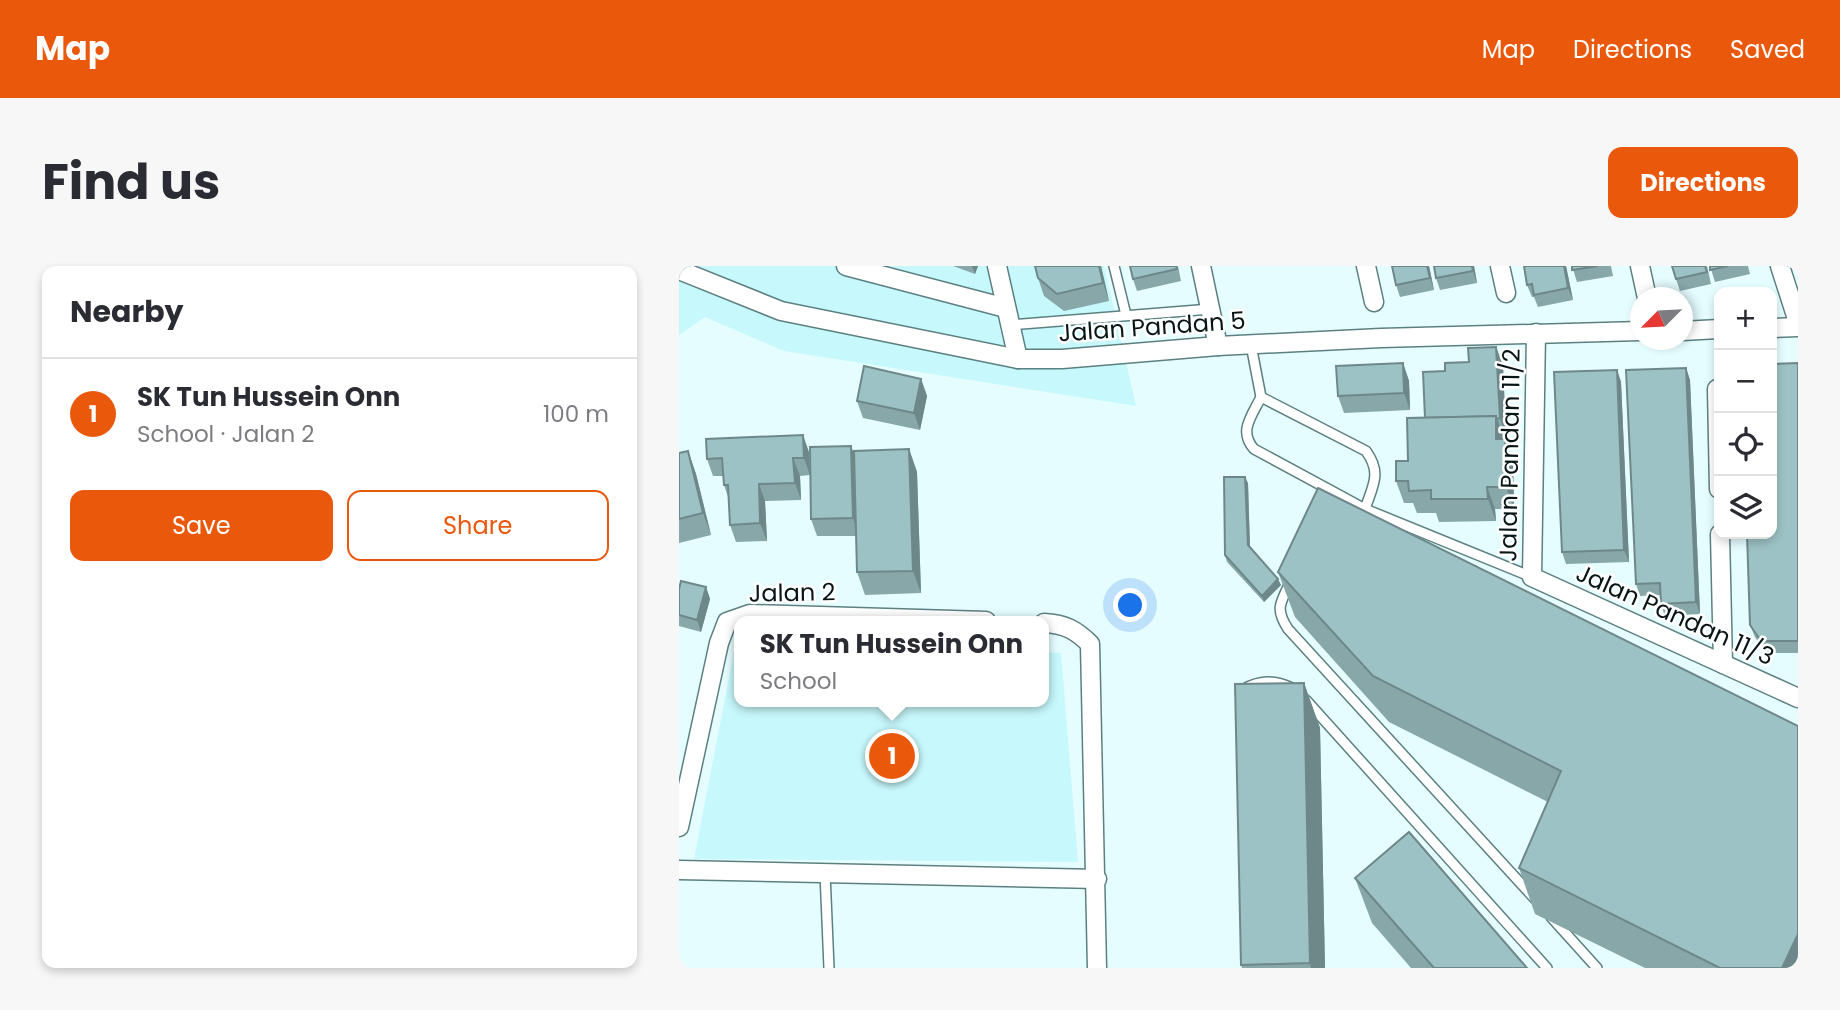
<!DOCTYPE html>
<meta charset="utf-8">
<style>
:root{--surface:#fff;--page:#f7f7f7;--text:#2b2b33;--muted:#7c7c81;--line:#e1e1e2;--accent:#ea580c}
body{margin:0;font-family:Poppins,sans-serif;background:var(--page);color:var(--text)}
.controls{position:absolute;right:21px;top:21px;display:grid;overflow:hidden;border-radius:14px;box-shadow:0 4px 10px #0003}
.controls button{width:63px;height:63px;display:grid;place-items:center;padding:0;border:0;border-bottom:2px solid var(--line);background:var(--surface);color:var(--text);font:35px sans-serif}
.compass{position:absolute;left:951px;top:21px;width:63px;height:63px;border-radius:50%;background:var(--surface);box-shadow:0 4px 10px #0003;rotate:246deg}
.you{position:absolute;left:452px;top:340px;width:24px;height:24px;margin:-18px;border:5px solid #fff;border-radius:50%;background:#1a73e8;box-shadow:0 0 0 10px #1a73e833}
.badge{display:grid;place-items:center;width:46px;height:46px;border-radius:50%;background:var(--accent);color:#fff;font-size:23px;font-weight:700}
.pin{position:absolute;translate:-50% -50%;border:4px solid #fff;box-shadow:0 2px 7px #0006}
.popup{position:absolute;left:55px;top:350px;width:315px;height:91px;box-sizing:border-box;display:grid;place-content:center;border-radius:14px;background:var(--surface);filter:drop-shadow(0 2px 5px #0005);font-size:23px;white-space:nowrap;color:var(--muted)}
.popup b{font-size:26px;color:var(--text)}
.popup::after{content:'';position:absolute;left:50%;top:100%;margin-left:-14px;border:14px solid transparent;border-top-color:var(--surface)}
.list{margin:0;padding:0;list-style:none}
h2{display:flex;justify-content:space-between;align-items:center;height:91px;margin:0;padding:0 28px;font-size:30px}
h2 small{font-size:23px;font-weight:400;color:var(--muted)}
.list li{display:grid;grid-template-columns:46px 1fr auto;gap:21px;align-items:center;box-sizing:border-box;height:112px;padding:0 28px;border-top:2px solid var(--line)}
.list b{display:block;font-size:26px;white-space:nowrap}
.list p{margin:0;font-size:23px;white-space:nowrap;color:var(--muted)}
.list em{font-size:23px;font-style:normal;color:var(--muted)}
.actions{display:flex;gap:14px;padding:21px 28px}
.actions a{flex:1;padding:16px 0;border:2px solid var(--accent);border-radius:14px;text-align:center;font-size:24px;color:var(--accent)}
.actions .main{background:var(--accent);color:#fff}
.icon{flex:none;width:38px;height:38px;fill:none;stroke:currentColor;stroke-width:2;stroke-linecap:round;stroke-linejoin:round}
.map{position:relative;flex:none;width:1119px;height:702px;overflow:hidden;border-radius:14px}
header{display:flex;align-items:center;gap:42px;box-sizing:border-box;height:98px;padding:0 35px;background:var(--accent);color:#fff}
header strong{font-size:33px}
nav{display:flex;gap:38px;margin-inline-start:auto;font-size:24px}
.intro{display:flex;align-items:center;justify-content:space-between;box-sizing:border-box;height:168px;padding:0 42px}
h1{margin:0;font-size:49px}
.button{padding:18px 32px;border-radius:14px;background:var(--accent);color:#fff;font-size:24px;font-weight:700}
main{display:flex;gap:42px;padding:0 42px}
aside{flex:1;background:var(--surface);border-radius:14px;box-shadow:0 4px 10px #0003}
.map>svg:first-child{display:block}
</style>
<header>
<strong>Map</strong>
<nav><a>Map</a><a>Directions</a><a>Saved</a></nav>
</header>
<div class="intro"><h1>Find us</h1><a class="button">Directions</a></div>
<main>
<aside>
<h2>Nearby<small></small></h2>
<ul class="list">
<li><span class="badge">1</span><div><b>SK Tun Hussein Onn</b><p>School · Jalan 2</p></div><em>100 m</em></li>
</ul>
<div class="actions"><a class="main">Save</a><a>Share</a></div>
</aside>
<div class="map">
<svg width="1119" height="702" viewBox="0 0 1119 702">
<rect width="100%" height="100%" fill="#e6fdff"/>
<g fill="#c7f8fc">
<polygon points="0,0 425,0 457,140 105,85 26,51 0,69"/>
<polygon points="59,365 61,436 365,436 365,386 382,387 399,596 15,593"/>
</g>
<g fill="none" stroke-linecap="round" stroke-linejoin="round">
<g stroke="#5c8082" stroke-width="12">
<g id="lane">
<polyline points="435,0 447,49"/>
<polyline points="331,59 532,43"/>
<path d="M572,79L582,131L687,185C703,207 694,219 686,243"/>
<path d="M582,131C573,150 559,165 575,183L686,243L853,311"/>
<path d="M611,317C601,337 596,343 609,363L856,633"/>
<path d="M565,423C581,414 594,414 611,421"/>
<polyline points="627,434 868,702"/>
<polyline points="146,607 150,702"/>
<polyline points="872,651 918,702"/>
</g>
</g>
<g stroke="#5c8082" stroke-width="21">
<g id="street">
<polyline points="167,0 327,42"/>
<polyline points="318,0 339,93"/>
<polyline points="522,0 539,80"/>
<polyline points="687,0 695,36"/>
<polyline points="821,0 827,27"/>
<polyline points="961,0 968,32"/>
<polyline points="1101,0 1119,56"/>
<polyline points="0,4 102,45 339,93 383,93 539,80 702,72 961,65"/>
<polyline points="1093,62 1119,61"/>
<polyline points="1003,65 1040,63"/>
<polyline points="857,67 853,311 1119,432"/>
<polyline points="1038,123 1040,223"/>
<polyline points="1041,268 1044,398"/>
<path d="M365,357C386,358 397,364 411,378L418,702"/>
<polyline points="0,561 40,377 48,356 71,348 307,355"/>
<polyline points="0,604 418,613"/>
</g>
</g>
<use href="#lane" stroke="#fff" stroke-width="9"/>
<use href="#street" stroke="#fff" stroke-width="18"/>
</g>
<g fill="#87a7a9">
<polygon points="274,0 299,0 296,8"/>
<polygon points="422,0 430,35 385,45 365,30 359,12"/>
<polygon points="499,0 502,15 458,25 454,13"/>
<polygon points="713,0 750,0 755,24 721,31 717,19"/>
<polygon points="755,0 795,0 798,17 761,24 757,12"/>
<polygon points="845,0 887,0 894,34 859,41 855,31 853,31 848,19"/>
<polygon points="893,0 932,0 934,10 898,16"/>
<polygon points="1028,0 1032,18 1001,25 997,13"/>
<polygon points="1031,0 1069,0 1071,8 1036,16"/>
<polygon points="817,81 824,99 827,170 824,170 834,195 835,243 816,243 817,255 760,256 757,247 738,247 734,237 725,237 717,215 729,195 766,105 790,96"/>
<polygon points="724,97 730,115 731,144 665,147 659,130"/>
<polygon points="1119,97 1119,387 1086,387 1076,371 1071,359"/>
<polygon points="1007,102 1011,114 1021,348 986,350 982,338 982,329 961,330 957,318"/>
<polygon points="938,104 942,116 950,296 887,298 883,286"/>
<polygon points="242,113 248,130 241,164 184,152 178,135"/>
<polygon points="230,183 238,206 242,327 186,329 178,306 177,270 138,270 132,253 175,186"/>
<polygon points="9,185 17,208 32,269 0,277 0,187"/>
<polygon points="130,186 131,209 121,210 122,234 86,235 88,275 57,276 51,259 50,234 45,219 44,210 34,210 28,193"/>
<polygon points="569,217 571,281 602,319 585,336 548,296 546,289"/>
<polygon points="639,222 1119,702 966,702 856,648 840,602 869,536 710,456 616,351 599,306"/>
<polygon points="27,321 31,333 22,366 0,360 0,323"/>
<polygon points="625,417 641,462 646,702 563,702 562,699"/>
<polygon points="676,612 848,702 732,702 693,657"/>
</g>
<g fill="#6e888a">
<polygon points="293,0 299,0 296,8"/>
<polygon points="420,0 422,0 430,35 424,17"/>
<polygon points="748,0 750,0 755,24 751,12"/>
<polygon points="793,0 795,0 798,17 794,5"/>
<polygon points="885,0 887,0 894,34 889,22"/>
<polygon points="817,81 824,99 827,170 821,152"/>
<polygon points="724,97 730,115 731,144 725,127"/>
<polygon points="1007,102 1011,114 1021,348 1017,336"/>
<polygon points="938,104 942,116 950,296 945,284"/>
<polygon points="242,113 248,130 241,164 235,147"/>
<polygon points="817,150 825,173 817,173"/>
<polygon points="124,169 130,186 131,209 125,192"/>
<polygon points="826,173 834,195 835,243 827,221"/>
<polygon points="172,180 179,198 180,270 174,252"/>
<polygon points="230,183 238,206 242,327 234,305"/>
<polygon points="9,185 17,208 32,269 24,247"/>
<polygon points="114,192 121,210 122,234 116,217"/>
<polygon points="566,211 569,217 571,285 569,279"/>
<polygon points="80,218 86,235 88,275 81,257"/>
<polygon points="808,221 816,243 817,255 809,233"/>
<polygon points="599,313 602,319 585,336 583,330"/>
<polygon points="27,321 31,333 22,366 18,354"/>
<polygon points="625,417 641,462 646,702 632,702 631,697"/>
<polygon points="1119,668 1119,702 1103,702"/>
</g>
<g fill="#9dc2c5" stroke="#6e888a" stroke-width="2">
<polygon points="356,0 420,0 424,17 378,28 359,12"/>
<polygon points="451,0 497,0 498,3 454,13"/>
<polygon points="713,0 748,0 751,12 717,19"/>
<polygon points="755,0 793,0 794,5 757,12"/>
<polygon points="845,0 885,0 889,22 855,29 853,18 848,19"/>
<polygon points="893,0 919,0 893,4"/>
<polygon points="993,0 1026,0 1028,6 997,13"/>
<polygon points="1031,0 1049,0 1031,4"/>
<polygon points="817,81 821,152 817,153 817,150 746,152 744,106 766,105 766,97 790,96 789,82"/>
<polygon points="724,97 725,127 659,130 657,100"/>
<polygon points="1119,97 1119,375 1082,375 1071,359 1068,268 1093,268 1093,98"/>
<polygon points="185,100 242,113 235,147 178,135"/>
<polygon points="1007,102 1017,336 982,338 981,317 957,318 947,104"/>
<polygon points="938,104 945,284 883,286 875,106"/>
<polygon points="817,150 817,173 826,173 827,221 808,221 809,233 752,233 752,224 730,225 729,215 717,215 717,195 729,195 728,152"/>
<polygon points="124,169 125,192 114,192 116,217 80,218 81,257 51,259 49,219 45,219 43,192 28,193 27,173"/>
<polygon points="172,180 174,252 132,253 131,181"/>
<polygon points="230,183 234,305 178,306 175,185"/>
<polygon points="9,185 24,247 0,253 0,187"/>
<polygon points="545,211 566,211 569,279 599,313 583,330 546,289"/>
<polygon points="639,222 1119,460 1119,668 1103,702 1041,702 840,602 882,505 694,410 599,306"/>
<polygon points="2,315 27,321 18,354 0,349 0,323"/>
<polygon points="625,417 631,697 562,699 556,418"/>
<polygon points="730,566 848,702 755,702 676,612"/>
</g>
<g text-anchor="middle" stroke-width="5" stroke-linejoin="round" paint-order="stroke">
<g font-size="24" fill="#071516" stroke="#fff">
<text transform="translate(473 61) rotate(-4)" y="8">Jalan Pandan 5</text>
<text transform="translate(831 189) rotate(-89)" y="8">Jalan Pandan 11/2</text>
<text transform="translate(113 327) rotate(-1)" y="8">Jalan 2</text>
<text transform="translate(996 349) rotate(24)" y="8">Jalan Pandan 11/3</text>
</g>
</g>
</svg>
<div class="controls">
<button>+</button>
<button>−</button>
<button><svg class="icon" aria-label="locate" viewBox="0 0 24 24"><circle cx="12" cy="12" r="6"/><path d="M12 2v4M12 18v4M2 12h4M18 12h4"/></svg></button>
<button><svg class="icon" aria-label="layers" viewBox="0 0 24 24"><path d="M12 4l9 5-9 5-9-5zM3 14l9 5 9-5"/></svg></button>
</div>
<svg class="compass" viewBox="-18 -18 36 36"><path d="M0-13l5 13h-10z" fill="#e53935"/><path d="M0 13l5-13h-10z" fill="#7c7c81"/></svg>
<div class="you"></div>
<div class="pin badge" style="left:213px;top:490px">1</div>
<div class="popup"><b>SK Tun Hussein Onn</b>School</div>
</div>
</main>
